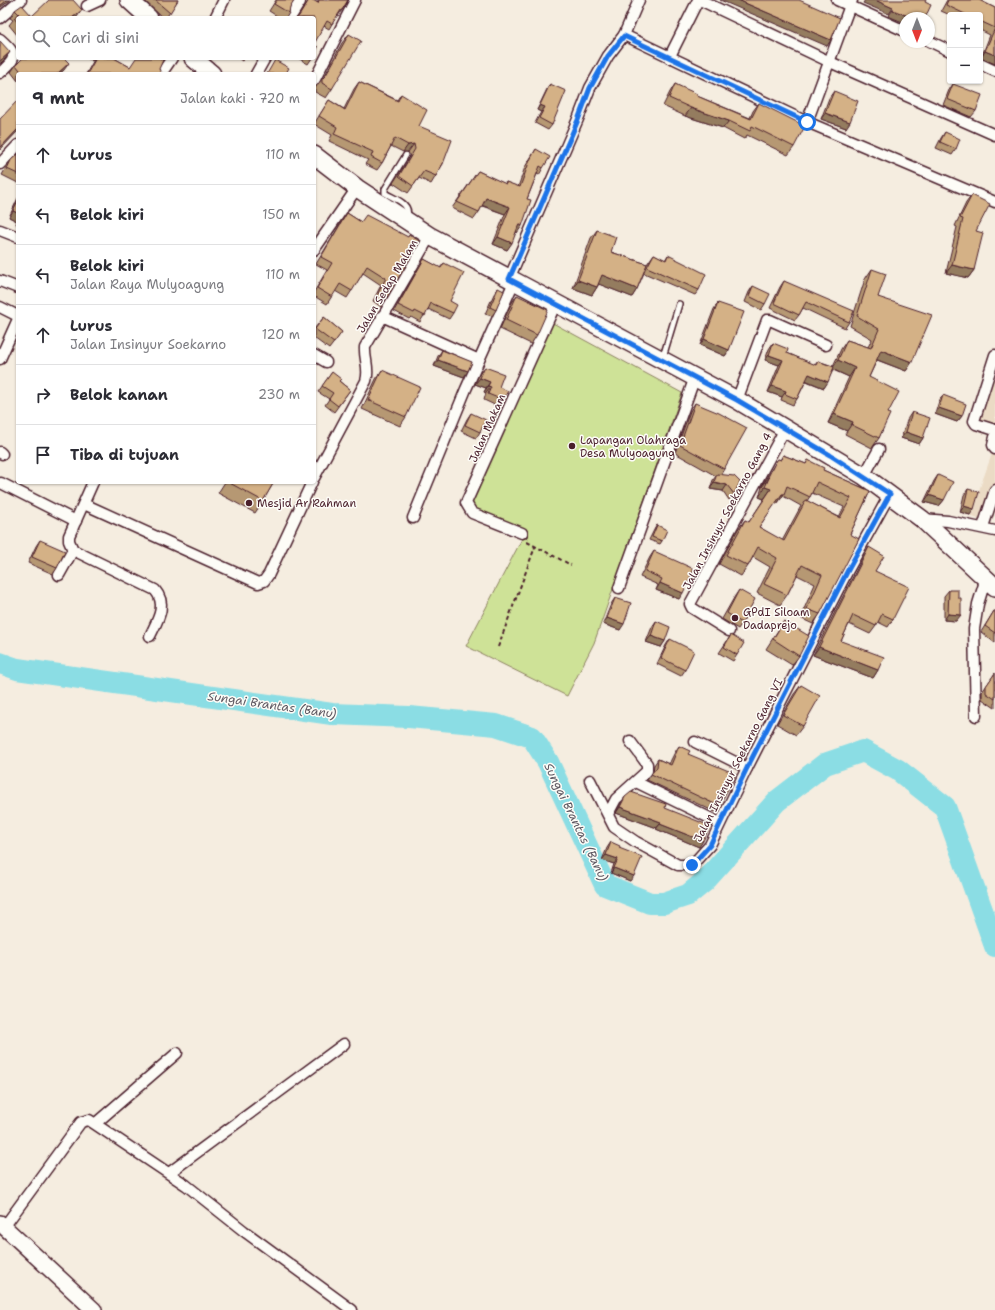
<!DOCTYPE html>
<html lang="id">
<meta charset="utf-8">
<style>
:root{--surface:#fff;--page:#f2f2f3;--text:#2b2b33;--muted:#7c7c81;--line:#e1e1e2}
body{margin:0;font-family:"Shantell Sans",sans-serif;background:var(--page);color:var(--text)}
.controls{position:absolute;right:12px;top:12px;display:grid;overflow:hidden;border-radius:4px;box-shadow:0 1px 3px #0004}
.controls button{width:36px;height:36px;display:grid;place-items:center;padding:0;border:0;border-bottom:1px solid var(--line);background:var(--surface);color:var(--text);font:20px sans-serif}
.compass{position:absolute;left:899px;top:12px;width:36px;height:36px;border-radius:50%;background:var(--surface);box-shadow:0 1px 3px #0004;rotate:180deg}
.stop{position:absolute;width:12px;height:12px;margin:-9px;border:3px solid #1a73e8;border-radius:50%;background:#fff}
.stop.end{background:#1a73e8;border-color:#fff;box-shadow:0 1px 4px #0008}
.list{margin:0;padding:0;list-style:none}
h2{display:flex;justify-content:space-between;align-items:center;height:52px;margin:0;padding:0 16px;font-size:17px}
h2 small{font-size:13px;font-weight:400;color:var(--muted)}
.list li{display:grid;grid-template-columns:26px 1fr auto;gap:12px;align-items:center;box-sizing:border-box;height:60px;padding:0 16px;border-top:1px solid var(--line)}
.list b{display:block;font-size:15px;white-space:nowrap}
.list p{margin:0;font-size:13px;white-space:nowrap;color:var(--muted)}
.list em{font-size:13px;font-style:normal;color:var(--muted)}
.icon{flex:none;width:22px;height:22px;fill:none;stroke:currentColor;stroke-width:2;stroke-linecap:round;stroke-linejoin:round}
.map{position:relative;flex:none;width:995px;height:1310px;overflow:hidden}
.search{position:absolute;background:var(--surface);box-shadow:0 1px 3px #0004;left:16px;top:16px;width:300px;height:44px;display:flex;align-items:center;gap:10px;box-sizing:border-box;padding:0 14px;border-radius:4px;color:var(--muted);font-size:15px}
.panel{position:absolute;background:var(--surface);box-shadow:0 1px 3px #0004;left:16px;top:72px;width:300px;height:412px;border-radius:4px}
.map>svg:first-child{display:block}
</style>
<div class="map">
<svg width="995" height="1310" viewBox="0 0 995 1310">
<rect width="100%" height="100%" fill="#f5ede0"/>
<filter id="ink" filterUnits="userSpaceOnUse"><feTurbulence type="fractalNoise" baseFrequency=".025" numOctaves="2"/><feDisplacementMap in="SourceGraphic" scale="8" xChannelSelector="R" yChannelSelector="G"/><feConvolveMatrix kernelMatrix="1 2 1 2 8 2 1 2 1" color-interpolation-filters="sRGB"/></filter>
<g filter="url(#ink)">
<g fill="#ebdbc5">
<polygon points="995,365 995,427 977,422"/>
<polygon points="995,445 995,503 989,523 970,516"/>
</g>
<polygon fill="#cee297" stroke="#8c8061" points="551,322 682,393 594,643 567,696 466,646 523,537 528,539 526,532 472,508 469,504"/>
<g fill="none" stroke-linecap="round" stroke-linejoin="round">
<polyline stroke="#8bdde4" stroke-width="22" points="0,663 17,669 332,714 409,717 496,725 532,737 548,762 605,885 650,903 664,903 688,895 705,881 777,801 825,764 863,751 898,770 945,807 995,946"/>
<g stroke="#4a1f2b" stroke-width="8">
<g id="service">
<path d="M406,155L385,189V193C394,199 411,203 407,216"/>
<polyline points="663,357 679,304"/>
</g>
</g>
<g stroke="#4a1f2b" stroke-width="13">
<g id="minor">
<polyline points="700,0 830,62 995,135"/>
<polyline points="837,0 905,31"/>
<polyline points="87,6 100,0"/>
<polyline points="0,18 21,0"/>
<polyline points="215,18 224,0"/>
<polyline points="290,18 300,2"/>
<polyline points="624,35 807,122 995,202"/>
<path d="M0,39C18,55 17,58 0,73"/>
<polyline points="929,41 950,51"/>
<polyline points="669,58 698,0"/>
<polyline points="980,64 995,71"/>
<polyline points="161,74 172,58"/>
<polyline points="256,74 265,58"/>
<polyline points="314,81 355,0"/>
<polyline points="807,122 852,0"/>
<polyline points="0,164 18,145"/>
<polyline points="0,230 18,237"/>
<polyline points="314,250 357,188"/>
<polyline points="509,279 578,119 590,88 608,56 624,35 639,0"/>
<polyline points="0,281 18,288"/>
<polyline points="0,307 18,316"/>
<polyline points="382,316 479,360"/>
<polyline points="314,355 326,362"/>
<polyline points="995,355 974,421 976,424 995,430"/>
<polyline points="0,359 18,319"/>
<polyline points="737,400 767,320 770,320 826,345"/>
<polyline points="995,437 993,445 995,449"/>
<polyline points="0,452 2,454"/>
<polyline points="864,476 879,449"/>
<path d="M314,478L366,381C370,369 364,359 365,347L430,236"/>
<polyline points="1,483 76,521"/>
<polyline points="84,504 258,583 264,581 269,574 312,482"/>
<polyline points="413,518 466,389 514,282"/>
<polyline points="922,519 948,521 995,531"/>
<polyline points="983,527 995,490"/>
<polyline points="522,533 472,513 466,503 556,303"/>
<path d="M73,550L155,590C168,605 157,621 150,636"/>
<polyline points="59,575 73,550 69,541 69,536 93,482"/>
<polyline points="619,588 695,377"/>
<polyline points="729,631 692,608 690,604 785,429"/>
<polyline points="976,716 974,629 978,604 986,578"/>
<polyline points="695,742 747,768"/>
<polyline points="590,780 614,827 636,842 678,865 692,865 710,845 747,768 848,570 890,494"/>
<polyline points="636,782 720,823"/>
<polyline points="608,814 616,799 647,771 647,764 630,741"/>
<polyline points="96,1123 177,1053"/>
<polyline points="169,1173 344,1044"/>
<polyline points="4,1227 81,1122 89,1120 186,1185 244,1231 352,1310"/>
</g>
</g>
<g stroke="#4a1f2b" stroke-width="18">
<polyline id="secondary" points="0,1223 94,1310"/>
</g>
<g stroke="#4a1f2b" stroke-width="20">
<g id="primary">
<polyline points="129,0 149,18"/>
<polyline points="193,58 212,74"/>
<polyline points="314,155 357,188 430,236 737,400 864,476 922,519 995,587"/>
</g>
</g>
<g stroke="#4a1f2b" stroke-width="2" stroke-dasharray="4 3" stroke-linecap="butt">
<polyline points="527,542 571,565"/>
<polyline points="498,647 535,547"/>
</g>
<use href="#service" stroke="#fdfcf7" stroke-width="5"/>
<use href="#minor" stroke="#fdfcf7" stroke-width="10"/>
<use href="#secondary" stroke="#fdfcf7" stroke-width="15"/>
<use href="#primary" stroke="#fdfcf7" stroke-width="17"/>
</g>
<g fill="#b69873" stroke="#4a1f2b" fill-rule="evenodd">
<polygon points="144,0 178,0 166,18 163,18"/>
<polygon points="276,0 294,0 290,7 289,13 286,18 280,18 269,11"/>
<polygon points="309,0 317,2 318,0 348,0 342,10 338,16 337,15 329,29 324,26 298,17"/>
<polygon points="947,0 979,0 995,8 995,64 981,58 990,35 980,30 980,15 950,15 941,11"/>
<polygon points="15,10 32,16 77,17 18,18 18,36 9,25 13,20 10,18"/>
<polygon points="349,34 332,89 326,98 315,92 315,88 322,79 324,77 342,43"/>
<polygon points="87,58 94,58 92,61"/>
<polygon points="95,58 114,58 130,67 159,69 161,73 165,74 86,74"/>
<polygon points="238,58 244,58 242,61"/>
<polygon points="298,58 312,58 308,64"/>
<polygon points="16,65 64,70 59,74 18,74 18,81 11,72"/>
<polygon points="359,82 397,100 401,94 419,126 443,164 431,184 419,178 408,193 393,183 410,157 408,152 403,152 391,146 382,163 377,170 365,164 368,160 329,141 332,135 314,124 329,100 344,109 354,89"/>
<polygon points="550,84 552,125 548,130 535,123 541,112 537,110 547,89"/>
<polygon points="675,84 697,96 750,118 753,111 759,103 794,147 788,155 747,135 744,139 723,128 685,116 663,106 670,92"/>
<polygon points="953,84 976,111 971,117 943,105 949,90"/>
<polygon points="834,91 846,128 821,119 829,98"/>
<polygon points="945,132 956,149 952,155 936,148 941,138"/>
<polygon points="536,149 543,168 539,175 537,174 527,199 517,233 516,232 507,250 493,244 505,214 482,206 479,212 474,219 452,208 478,171 505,184 506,182 518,187 525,167"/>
<polygon points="18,154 18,183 2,175 7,166 11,160"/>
<polygon points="972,195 974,270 968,278 946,273 957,227 955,226 966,203"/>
<polygon points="18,198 18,225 16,224 17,221 9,217"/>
<polygon points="347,213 361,222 407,237 386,299 381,307 373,301 381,285 363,273 347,298 335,291 327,304 314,296 314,292 327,270 316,264"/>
<polygon points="597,230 611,252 647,264 654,254 665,260 668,255 699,290 695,295 644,273 637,289 632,297 599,284 592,295 573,288 591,238"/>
<polygon points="424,259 440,268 444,263 450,301 453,313 449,319 428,309 420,322 411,317 409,319 394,311 420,265"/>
<polygon points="872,269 878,297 912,362 906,371 877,360 869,377 888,413 879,438 872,448 845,434 847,431 828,423 849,377 833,370 824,388 806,381 797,399 793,405 781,400 782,397 768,392 779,365 765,360 769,349 773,343 787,353 815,365 818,361 833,366 841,349 847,340 868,347 872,339 850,326 865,279"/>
<polygon points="784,281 849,322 845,328 803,308 799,315 795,320 770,308 780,287"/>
<polygon points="753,286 765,304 761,310 745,302 749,292"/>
<polygon points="498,288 496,310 492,316 485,314 494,294"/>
<polygon points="517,295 537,335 531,344 500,329 511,304"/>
<polygon points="718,303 729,350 725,356 700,345 714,309"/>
<polygon points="324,317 342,332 329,349 314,338 314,329"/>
<polygon points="442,350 464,377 434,366 438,356"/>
<polygon points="485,367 499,387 503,400 499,407 484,400 486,393 484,392 486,388 475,384 480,373"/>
<polygon points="382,370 406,417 400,426 362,409 376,379"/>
<polygon points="332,372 339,381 350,390 334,412 325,405 329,399 318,392"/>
<polygon points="943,395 962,416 957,422 935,414 939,401"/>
<polygon points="695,403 724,469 721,474 734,494 729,500 723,491 710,489 713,480 716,476 675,453 690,411"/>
<polygon points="912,412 923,438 919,444 901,438 908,418"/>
<polygon points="471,413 480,432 476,438 461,431 467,419"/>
<path d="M783,455L806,464L808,460L823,470L870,491L850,534L820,614L813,624L800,618L815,584L797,575L787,595L780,605L757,593L770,567L753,557L748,566L741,576L719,564L738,529L745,520L749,522L764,499L759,497L762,487H761L769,473L778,459L780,460ZM812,493L844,507L839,517L807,501ZM783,496L801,506L782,541L759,527L775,503L777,504Z"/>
<polygon points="938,475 944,500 939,506 924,502 934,481"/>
<polygon points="225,482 274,482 263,501 255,513 218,493"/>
<polygon points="968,489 970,515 960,512 964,495"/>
<polygon points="657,525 662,541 660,544 649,540 655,528"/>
<polygon points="40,540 57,568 53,574 28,563 36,546"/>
<polygon points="869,547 875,571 893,619 888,627 878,622 876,626 870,634 849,624 841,641 878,670 873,678 813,655 864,555"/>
<polygon points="654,551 679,599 656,590 658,585 640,577 650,557"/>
<polygon points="739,590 742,623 738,629 722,619 735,596"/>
<polygon points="949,590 956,621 944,620 944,596"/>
<polygon points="615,598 620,630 603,624 611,604"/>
<polygon points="994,611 995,611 995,643 981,632"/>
<polygon points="656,621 665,641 661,647 646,642 652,627"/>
<polygon points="784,621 799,656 792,665 766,649"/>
<polygon points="731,635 737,655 733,661 719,653"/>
<polygon points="670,639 685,670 681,676 657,664 666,645"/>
<polygon points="995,673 995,708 982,699 982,692"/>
<polygon points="801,685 803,726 796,735 777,724 794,694"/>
<polygon points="679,746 688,754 719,806 715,812 647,780 653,772 654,765 658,759 669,764 675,752"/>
<polygon points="625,797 699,847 656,829 657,828 616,813 621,803"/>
<polygon points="611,842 619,848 630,881 611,873 614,864 602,860 607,848"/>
</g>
<g fill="#947c5e" stroke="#4a1f2b">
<polygon points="7,0 10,0 0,8 0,6"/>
<polygon points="720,0 738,0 831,40 827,46"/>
<polygon points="865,0 875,0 893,8 889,14 863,3"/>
<polygon points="82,10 77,17 75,18 72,18"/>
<polygon points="893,10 913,18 905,18 905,23 888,16"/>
<polygon points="985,51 995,55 995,64 981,58"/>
<polygon points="10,52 5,59 0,64 0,61"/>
<polygon points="69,63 64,70 59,74 57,74"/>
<polygon points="540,105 545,107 541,112 537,110"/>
<polygon points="691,108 729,121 723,128 685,116"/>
<polygon points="825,113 850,122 846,128 821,119"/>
<polygon points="18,129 18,131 0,150 0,148"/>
<polygon points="414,144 408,152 403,152 408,145"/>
<polygon points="486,198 510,207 505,214 481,205"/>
<polygon points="13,211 18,213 18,219 17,221 9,217"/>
<polygon points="519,224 522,226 517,233 514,231"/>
<polygon points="498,237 512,243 507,250 493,244"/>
<polygon points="952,265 974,270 968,278 946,273"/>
<polygon points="602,275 637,289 632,297 596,283"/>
<polygon points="578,280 597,287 592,295 573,288"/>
<polygon points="704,339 729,350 725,356 700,345"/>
<polygon points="881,350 912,362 906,371 875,359"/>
<polygon points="769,355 783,360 779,365 765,360"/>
<polygon points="438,360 468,371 464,377 434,366"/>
<polygon points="838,360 855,368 849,377 832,369"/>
<polygon points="809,374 828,382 824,388 805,380"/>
<polygon points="480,378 490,382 486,388 475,384"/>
<polygon points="488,386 491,387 486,393 484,392"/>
<polygon points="772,386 786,391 782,397 768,392"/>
<polygon points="939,408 962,416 957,422 935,414"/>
<polygon points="834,414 853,422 847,431 828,423"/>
<polygon points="906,432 923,438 919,444 901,438"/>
<polygon points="768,477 769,478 762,487 761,487"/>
<polygon points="714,482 727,485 723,491 710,489"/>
<polygon points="765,487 771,489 764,499 759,497"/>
<polygon points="782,494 784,494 777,504 775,503"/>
<polygon points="929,495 944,500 939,506 924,502"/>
<polygon points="964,506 974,509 970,515 960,512"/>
<polygon points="660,583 683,593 679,599 656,590"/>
<polygon points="948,614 961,615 956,621 944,620"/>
<polygon points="607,618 624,624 620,630 603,624"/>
<polygon points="651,636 665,641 661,647 646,642"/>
<polygon points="819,647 878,670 873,678 813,655"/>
<polygon points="620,807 661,822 657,828 616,813"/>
<polygon points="660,824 703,841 699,847 656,829"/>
<polygon points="606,855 618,859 614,864 602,860"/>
<polygon points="614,868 634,876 630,881 611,873"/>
</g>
<g fill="#d4b186" stroke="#4a1f2b" fill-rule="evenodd">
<polygon points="0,0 7,0 0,6"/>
<polygon points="49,0 73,0 82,10 72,18 18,18 18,23 14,18 19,14 15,10 22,5 32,16"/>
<polygon points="155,0 178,0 170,13"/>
<polygon points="277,0 294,0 290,7 289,13 274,4"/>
<polygon points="309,0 313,0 318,3 319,0 348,0 342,10 341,10 332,24 327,21 314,44 314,18 296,18 299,16"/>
<polygon points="738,0 799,0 840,18 831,40"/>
<polygon points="875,0 926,0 925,2 931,5 925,18 913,18 893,10 893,8"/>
<polygon points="948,0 979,0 995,8 995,55 985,51 995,28 980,21 980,15 967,15 946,5"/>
<polygon points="349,34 361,41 332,89 322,83 322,79 326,75"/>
<polygon points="0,41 10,52 0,61"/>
<polygon points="314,45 318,47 314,54"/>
<polygon points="23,58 64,58 69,63 57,74 23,74 16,65"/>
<polygon points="96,58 114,58 130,67 136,58 159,58 163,60 159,69 161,73 165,74 87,74"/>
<polygon points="275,60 289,68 286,73 287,74 267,74"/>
<polygon points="359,82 398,101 401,94 427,110 419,126 452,140 443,164 442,164 436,176 424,171 413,186 399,176 415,149 414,144 408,145 395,138 382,163 371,157 373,152 334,134 337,127 319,116 329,100 345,110"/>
<polygon points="550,84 566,91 552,125 539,118 545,107 540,105"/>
<polygon points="675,84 697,94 697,96 751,119 759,103 805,126 794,147 752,126 750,131 729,121 691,108 669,98"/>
<polygon points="953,84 982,95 976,111 947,99"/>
<polygon points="834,91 858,101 850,122 825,113"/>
<polygon points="18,100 18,129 0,148 0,119"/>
<polygon points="945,132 960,139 956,149 940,142"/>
<polygon points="536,149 550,157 543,168 540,166 527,199 531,200 522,226 519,224 512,243 498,237 510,207 486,198 479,212 457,202 478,171 506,184 506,182 520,187 530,160"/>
<polygon points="18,154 18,174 7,169 11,160"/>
<polygon points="972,195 990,204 976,231 983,233 974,270 952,265 963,219 960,218"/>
<polygon points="18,200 18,213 13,211"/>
<polygon points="347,213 361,222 366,215 408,237 409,235 420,241 386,299 378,293 386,278 367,266 352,291 340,284 332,297 317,288 332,263 321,257"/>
<polygon points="597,230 616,237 611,252 647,264 637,289 602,275 597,287 578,280"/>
<polygon points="654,254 666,260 668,255 706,274 699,290 647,267"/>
<polygon points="424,259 441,268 444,263 464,273 450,301 457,305 453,313 431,303 425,316 415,311 414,313 398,305"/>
<polygon points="872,269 886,274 878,297 932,315 912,362 881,350 869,377 899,392 888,413 890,414 879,438 852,425 853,422 834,414 855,368 838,360 847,340 871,348 879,329 857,316"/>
<polygon points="784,281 854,311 849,322 806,302 799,315 774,303"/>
<polygon points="753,286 770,294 765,304 749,296"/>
<polygon points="498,288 504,291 496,310 490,307"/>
<polygon points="517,295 548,310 537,335 506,320"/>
<polygon points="718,303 744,312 729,350 704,339"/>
<polygon points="324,317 342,332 334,343 315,329"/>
<polygon points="773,343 788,349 787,353 816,365 818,361 834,367 828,382 809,374 797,399 785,394 786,391 772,386 783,360 769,355"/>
<polygon points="442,350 472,362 468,371 438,360"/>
<polygon points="485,367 504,374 499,387 508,391 503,400 488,394 491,387 488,386 490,382 480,378"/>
<polygon points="382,370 420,387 406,417 368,400"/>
<polygon points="332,372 341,379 339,381 350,390 338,406 329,399 333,393 322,386"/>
<polygon points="943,395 966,404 962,416 939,408"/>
<polygon points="695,403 719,413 747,428 724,469 680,445"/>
<polygon points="912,412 930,418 923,438 906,432"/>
<polygon points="471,413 486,420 480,432 465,425"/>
<path d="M783,455L806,464L808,460L824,468L823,470L870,491L850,534L859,539L820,614L807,609L822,575L802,565L787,595L764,584L777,558L758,547L748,566L726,555L745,520L749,522L771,489L765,487L769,478L768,477L775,463L778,459L781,460ZM817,482L851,498L840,518L806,500L784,541L759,527L782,494H784L787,486L810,497Z"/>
<polygon points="717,474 734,476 740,482 734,494 727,485 714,482"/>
<polygon points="938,475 953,482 944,500 929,495"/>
<polygon points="228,482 274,482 263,501"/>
<polygon points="968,489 979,492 974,509 964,506"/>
<polygon points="657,525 667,530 662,541 652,537"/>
<polygon points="40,540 65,551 57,568 32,557"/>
<polygon points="869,547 884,556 875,571 909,587 893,619 882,614 876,626 853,615 841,641 884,657 878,670 819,647"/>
<polygon points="654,551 694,569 683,593 660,583 662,579 645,571"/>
<polygon points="739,590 755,599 742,623 727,613"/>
<polygon points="949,590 958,590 958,598 961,598 961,615 948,614"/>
<polygon points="615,598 631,603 624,624 607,618"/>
<polygon points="994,611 995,611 995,633 985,626"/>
<polygon points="656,621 670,627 665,641 651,636"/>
<polygon points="784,621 809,636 799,656 773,639"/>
<polygon points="731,635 744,643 737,655 724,647"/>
<polygon points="670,639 694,651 685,670 661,658"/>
<polygon points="995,673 995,699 986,693 986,686"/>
<polygon points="801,685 820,696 803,726 783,715"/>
<polygon points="679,746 690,751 688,754 736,774 719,806 651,774 657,767 658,759 671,765"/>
<polygon points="631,792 666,804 665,808 710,826 703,841 660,824 661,822 620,807 625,797"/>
<polygon points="611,842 620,846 619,848 642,857 634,876 614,868 618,859 606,855"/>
</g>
</g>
<g fill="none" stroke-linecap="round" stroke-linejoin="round" filter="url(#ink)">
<polyline stroke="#1a73e8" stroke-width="5" points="692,865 710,845 747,768 848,570 890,494 830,455 737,400 509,279 578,120 590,88 608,56 624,36 807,122"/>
</g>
<g fill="#4a1f2b" stroke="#fdfcf7" stroke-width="1.5">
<circle cx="572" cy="446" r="4"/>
<circle cx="249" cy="503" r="4"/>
<circle cx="735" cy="618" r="4"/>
</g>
<g text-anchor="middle" stroke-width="3" stroke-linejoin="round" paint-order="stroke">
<g font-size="11" fill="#4a1f2b" stroke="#fdfcf7">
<text transform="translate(387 286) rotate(-59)" y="4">Jalan Sedap Malam</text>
<text transform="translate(487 428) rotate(-66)" y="4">Jalan Makam</text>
<text transform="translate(727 511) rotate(-62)" y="4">Jalan Insinyur Soekarno Gang 4</text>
<text transform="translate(738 760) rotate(-63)" y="4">Jalan Insinyur Soekarno Gang VI</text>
</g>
<g font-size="11" fill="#4a1f2b" stroke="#fdfcf7" text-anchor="start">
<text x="580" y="444">Lapangan Olahraga<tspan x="580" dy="13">Desa Mulyoagung</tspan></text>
<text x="257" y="507">Mesjid Ar Rahman</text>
<text x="743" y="616">GPdI Siloam<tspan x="743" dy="13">Dadaprejo</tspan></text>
</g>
<g font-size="12" font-style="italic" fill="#5e5862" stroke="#fdfcf7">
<text transform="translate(272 705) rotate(8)" y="4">Sungai Brantas (Banu)</text>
<text transform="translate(576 822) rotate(64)" y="4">Sungai Brantas (Banu)</text>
</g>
</g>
</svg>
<div class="controls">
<button>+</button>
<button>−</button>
</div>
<svg class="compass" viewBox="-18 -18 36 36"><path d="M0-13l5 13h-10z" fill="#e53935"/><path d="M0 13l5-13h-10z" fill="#7c7c81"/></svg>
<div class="stop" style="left:807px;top:122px"></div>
<div class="stop end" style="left:692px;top:865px"></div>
<div class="search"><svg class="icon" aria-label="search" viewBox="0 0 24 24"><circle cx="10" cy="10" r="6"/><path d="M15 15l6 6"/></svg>Cari di sini</div>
<section class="panel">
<h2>9 mnt<small>Jalan kaki · 720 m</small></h2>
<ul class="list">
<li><svg class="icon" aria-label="ahead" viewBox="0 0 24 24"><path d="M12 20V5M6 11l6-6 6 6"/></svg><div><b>Lurus</b></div><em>110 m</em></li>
<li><svg class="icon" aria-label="left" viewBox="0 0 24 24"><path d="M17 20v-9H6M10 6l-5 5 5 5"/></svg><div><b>Belok kiri</b></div><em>150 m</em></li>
<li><svg class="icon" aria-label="left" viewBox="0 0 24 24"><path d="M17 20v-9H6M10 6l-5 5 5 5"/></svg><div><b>Belok kiri</b><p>Jalan Raya Mulyoagung</p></div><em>110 m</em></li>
<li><svg class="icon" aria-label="ahead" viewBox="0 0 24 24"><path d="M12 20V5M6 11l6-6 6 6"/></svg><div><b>Lurus</b><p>Jalan Insinyur Soekarno</p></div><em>120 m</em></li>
<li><svg class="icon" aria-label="right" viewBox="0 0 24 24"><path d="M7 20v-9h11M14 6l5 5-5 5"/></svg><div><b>Belok kanan</b></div><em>230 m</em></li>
<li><svg class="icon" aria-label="arrive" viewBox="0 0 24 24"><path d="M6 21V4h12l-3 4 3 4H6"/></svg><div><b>Tiba di tujuan</b></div></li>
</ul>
</section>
</div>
